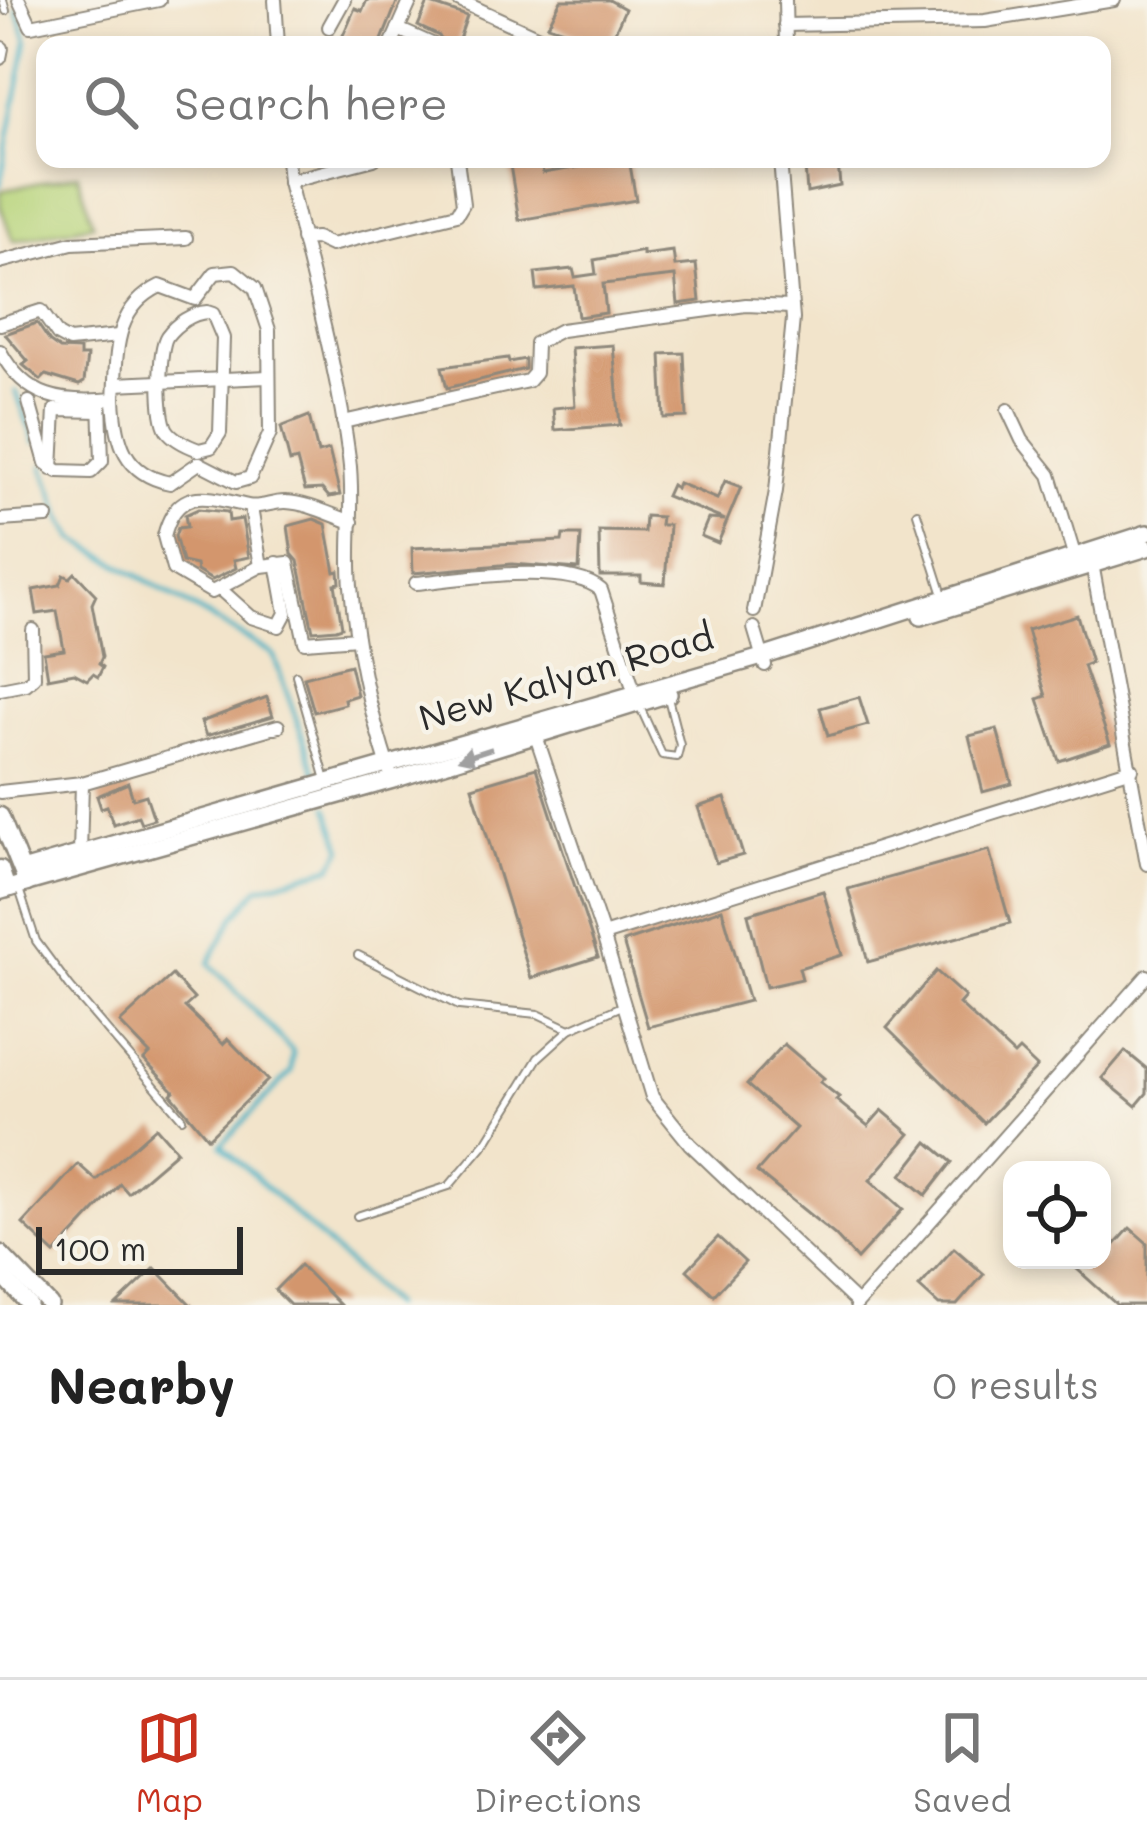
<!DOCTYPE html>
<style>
:root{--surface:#fff;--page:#f6f6f6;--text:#222;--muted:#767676;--line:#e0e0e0;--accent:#c8321e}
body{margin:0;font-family:Mali,sans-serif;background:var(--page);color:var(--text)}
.controls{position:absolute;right:36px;bottom:36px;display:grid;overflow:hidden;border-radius:24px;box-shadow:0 6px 18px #0003}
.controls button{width:108px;height:108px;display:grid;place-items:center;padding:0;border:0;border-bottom:3px solid var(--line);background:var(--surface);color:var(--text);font:60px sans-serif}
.scale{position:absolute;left:36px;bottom:30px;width:207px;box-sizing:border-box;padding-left:12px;border:6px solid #2b2b2b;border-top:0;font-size:33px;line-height:42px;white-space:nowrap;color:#2b2b2b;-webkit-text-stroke:9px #f7f3e8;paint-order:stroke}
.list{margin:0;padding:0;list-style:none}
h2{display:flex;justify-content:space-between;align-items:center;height:156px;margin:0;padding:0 48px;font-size:51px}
h2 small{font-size:39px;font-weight:400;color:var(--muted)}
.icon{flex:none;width:66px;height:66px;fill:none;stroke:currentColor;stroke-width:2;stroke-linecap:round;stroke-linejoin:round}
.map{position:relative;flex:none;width:1147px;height:1305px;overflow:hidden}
.search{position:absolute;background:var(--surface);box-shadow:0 6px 18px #0003;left:36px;right:36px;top:36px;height:132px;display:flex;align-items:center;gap:30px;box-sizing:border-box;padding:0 42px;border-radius:24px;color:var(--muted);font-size:45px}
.sheet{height:372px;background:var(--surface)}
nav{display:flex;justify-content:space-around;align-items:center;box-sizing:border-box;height:168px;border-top:3px solid var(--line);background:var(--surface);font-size:33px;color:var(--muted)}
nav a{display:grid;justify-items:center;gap:6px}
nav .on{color:var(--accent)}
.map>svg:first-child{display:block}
</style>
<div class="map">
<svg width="1147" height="1305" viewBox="0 0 1147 1305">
<rect width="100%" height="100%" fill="#f7f3e8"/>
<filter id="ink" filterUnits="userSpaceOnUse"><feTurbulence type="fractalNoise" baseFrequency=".00833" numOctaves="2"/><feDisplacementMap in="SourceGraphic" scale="24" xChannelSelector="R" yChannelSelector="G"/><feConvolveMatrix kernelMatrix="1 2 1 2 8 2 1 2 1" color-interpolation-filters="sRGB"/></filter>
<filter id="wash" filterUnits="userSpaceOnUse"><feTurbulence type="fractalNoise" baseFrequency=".004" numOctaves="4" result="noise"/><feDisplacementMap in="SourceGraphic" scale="48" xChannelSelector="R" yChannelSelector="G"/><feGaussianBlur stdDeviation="2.7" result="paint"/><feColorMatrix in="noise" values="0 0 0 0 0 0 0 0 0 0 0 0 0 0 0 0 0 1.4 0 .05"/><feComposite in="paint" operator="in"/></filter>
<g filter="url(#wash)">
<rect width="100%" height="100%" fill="#f2e4cb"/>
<polygon fill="#b7d47a" stroke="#718052" stroke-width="3" points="78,174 93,224 13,241 0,205 0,191"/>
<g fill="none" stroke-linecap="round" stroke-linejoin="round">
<g stroke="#47b2c5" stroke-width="4.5">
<polyline points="0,185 27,41 17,9"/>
<polyline points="16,391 35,443"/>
<polyline points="43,465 63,519 75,539 273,654 316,774"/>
<polyline points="328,807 343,849 331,867 258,888 234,917 209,963 293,1052 291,1072 221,1145 392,1305"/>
</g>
</g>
<g id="blocks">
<g fill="#d3966d">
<polygon points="367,0 398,0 380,45 353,41 352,44 341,40 355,8 362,11"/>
<polygon points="561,0 609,0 625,9 609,45 548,25"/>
<polygon points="428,3 467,16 457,45 444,45 439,36 418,26"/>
<polygon points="509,159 540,159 543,173 598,164 597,159 629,159 636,200 519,220"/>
<polygon points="838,163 840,186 807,193 805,166"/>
<polygon points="643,251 643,255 673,251 675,266 696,264 700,301 678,304 675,276 603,284 606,313 578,317 574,286 537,290 535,273 573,269 575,277 596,274 594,260"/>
<polygon points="37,323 50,342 60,349 80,350 80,356 87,356 84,382 79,385 46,375 41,380 23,365 28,361 5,334"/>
<polygon points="613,345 620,425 555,430 553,408 575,406 571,348"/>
<polygon points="684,353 687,417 664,418 661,354"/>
<polygon points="508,358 509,362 525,359 525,369 447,388 442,367"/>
<polygon points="309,416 318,453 329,450 340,495 329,497 322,489 305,490 297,460 290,462 281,427"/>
<polygon points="725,481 741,487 718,543 701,536 708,519 725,520 666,496 671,485 676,488 678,483 717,499"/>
<polygon points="198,509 228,512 229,521 242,519 249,557 234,560 236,568 212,580 197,571 196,565 182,562 175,536 178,528 187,527 185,515"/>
<polygon points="645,516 661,517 660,525 669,525 665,584 641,582 641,576 600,576 599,531 644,532"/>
<polygon points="314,519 326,524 335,572 339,571 340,583 335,584 342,627 336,629 313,631 298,561 292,554 288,526"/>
<polygon points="563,535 581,535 579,569 512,564 413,573 412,548 562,541"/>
<polygon points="75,573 96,595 92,604 102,657 99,664 103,667 98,677 93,674 87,680 74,673 48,678 44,653 64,650 57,611 37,614 33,590 60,585 64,575 70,578"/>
<polygon points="1077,615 1091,663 1083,666 1110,744 1059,761 1038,699 1046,696 1027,630"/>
<polygon points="350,665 357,695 344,699 345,704 314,712 304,677"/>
<polygon points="267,697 273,716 206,736 201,722"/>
<polygon points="859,697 868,725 828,736 820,708"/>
<polygon points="997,729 1012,784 983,792 969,736"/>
<polygon points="536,768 598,957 531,978 472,787"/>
<polygon points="128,783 133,799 146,795 154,819 141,823 138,816 113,824 107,806 101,808 97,796"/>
<polygon points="725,798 743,855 716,863 698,807"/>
<polygon points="989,850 1010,923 868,962 848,889"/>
<polygon points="823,891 842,955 799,968 802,979 766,987 748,914"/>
<polygon points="722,909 749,1001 648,1027 623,942"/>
<polygon points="936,971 965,997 959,1004 1014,1055 1019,1050 1037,1067 984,1123 887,1028"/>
<polygon points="172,975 194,999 185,1007 223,1044 228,1039 268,1080 208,1138 171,1094 174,1091 144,1060 150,1054 120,1023"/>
<polygon points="784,1044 824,1078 820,1082 839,1097 836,1100 868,1126 882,1110 910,1134 870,1180 903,1209 857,1259 835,1235 757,1172 796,1128 747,1085"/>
<polygon points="1125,1051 1147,1069 1147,1093 1136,1106 1102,1078"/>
<polygon points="156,1127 177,1151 128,1193 120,1184 55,1254 23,1224 78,1164 96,1180"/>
<polygon points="928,1142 952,1162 926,1195 902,1175"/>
<polygon points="1130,1228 1147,1243 1147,1305 1117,1305 1067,1260 1102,1260 1102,1240 1111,1249"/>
<polygon points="718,1237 745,1262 714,1295 687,1270"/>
<polygon points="954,1248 984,1274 957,1305 939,1305 919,1287"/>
<polygon points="300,1265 340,1305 290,1305 275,1290"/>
<polygon points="155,1268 191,1305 116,1305"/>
</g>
</g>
</g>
<g filter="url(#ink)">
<use href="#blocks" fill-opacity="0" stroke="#8e887b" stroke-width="3"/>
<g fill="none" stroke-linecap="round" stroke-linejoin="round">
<g stroke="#8e887b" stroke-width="10">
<g id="service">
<polyline points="3,0 6,11"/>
<polyline points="917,513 943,595"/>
<polyline points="296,675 326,780"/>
<polyline points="640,707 662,755 677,757 680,745 668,698"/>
<polyline points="19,889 36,941 70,987 182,1118"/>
<polyline points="358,955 459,1006 538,1014 570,1029"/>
<polyline points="357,1216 449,1186 487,1141 538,1058 570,1029 622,1006"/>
</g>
</g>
<g stroke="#8e887b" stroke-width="16">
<g id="minor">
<polyline points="19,0 31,26 159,0"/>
<polyline points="275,0 278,45"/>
<polyline points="458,0 556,45"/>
<polyline points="785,0 786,45"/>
<polyline points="785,25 985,21 1114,0"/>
<polyline points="329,27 344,0"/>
<polyline points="398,29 434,45"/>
<polyline points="391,45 411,0"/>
<polyline points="0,58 2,48"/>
<polyline points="287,159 289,181 374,159"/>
<path d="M289,181C310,273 337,365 349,458C355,501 347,544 351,586C356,650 370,712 390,773"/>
<polyline points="302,239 316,238 331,245 457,214 463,204 457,159"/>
<polyline points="0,262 72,243 186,238"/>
<path d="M207,312L213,314L223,338L220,433L211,447L199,450C188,446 174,440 167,430C158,416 158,350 167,336C176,324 192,313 207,312Z"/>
<polyline points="0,324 41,311 58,335 69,341 118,336"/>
<path d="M0,351C26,399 62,404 114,399C117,353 113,309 160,286L195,299L215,273L234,271L255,288L269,330L270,433L250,478L236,482L199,463"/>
<polyline points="115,384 268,377"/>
<path d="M114,399C116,441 124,474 170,483L199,463"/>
<polyline points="29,402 46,463 58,471 91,472 102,461 100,401"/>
<polyline points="1008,410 1022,440 1050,475 1076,561"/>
<polyline points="343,422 528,381 535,373 536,343 561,330 746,305 791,307"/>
<polyline points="52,469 55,410 100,411"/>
<polyline points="251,508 261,566"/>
<polyline points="0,520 47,517"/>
<path d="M352,522C331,515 308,503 286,502C274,501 260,509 248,506C208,497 177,484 164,536L173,569L212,592L261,566L288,563L305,642L357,638"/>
<polyline points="1091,558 1147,864"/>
<path d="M416,583C460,579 567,561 601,590L637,700"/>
<polyline points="221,590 251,617 279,626 286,613 277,563"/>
<polyline points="754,611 776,491 793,319 780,159"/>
<polyline points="754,628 765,665"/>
<polyline points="0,689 26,684 34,677 33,630"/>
<polyline points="533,727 603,935 1132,769"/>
<polyline points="0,792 82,783 278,726"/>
<polyline points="80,853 82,783"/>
<polyline points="603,935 652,1097 690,1144 857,1303"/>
<polyline points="856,1305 1147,976"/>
</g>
</g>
<g stroke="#8e887b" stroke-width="20">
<g id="tertiary">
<polyline points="921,617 1147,548"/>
<polyline points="22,870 762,657 1147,533"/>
<polyline points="27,883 393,780 669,694"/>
<polyline points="0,1253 50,1305"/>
<polyline points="0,1273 29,1305"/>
</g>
</g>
<g stroke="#8e887b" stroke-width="21">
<g id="secondary">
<polyline points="0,816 27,883 0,891"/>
<polyline points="0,869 7,889"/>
</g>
</g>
<use href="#service" stroke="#fff" stroke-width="6"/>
<use href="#minor" stroke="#fff" stroke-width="12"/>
<use href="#tertiary" stroke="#fff" stroke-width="15"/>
<use href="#secondary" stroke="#fff" stroke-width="16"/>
</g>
<defs><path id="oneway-solid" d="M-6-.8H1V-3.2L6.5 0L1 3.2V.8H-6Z" transform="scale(3)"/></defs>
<use fill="#a0a0a0" href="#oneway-solid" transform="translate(475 754) rotate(162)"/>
</g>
<g text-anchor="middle" stroke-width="9" stroke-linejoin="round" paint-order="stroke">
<g font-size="36" fill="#2b2b2b" stroke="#f7f3e8">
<text transform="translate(566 677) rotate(-16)" y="13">New Kalyan Road</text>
</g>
</g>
</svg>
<div class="controls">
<button><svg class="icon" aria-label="locate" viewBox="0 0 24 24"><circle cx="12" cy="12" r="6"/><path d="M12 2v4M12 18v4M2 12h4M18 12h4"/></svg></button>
</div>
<div class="scale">100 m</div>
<div class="search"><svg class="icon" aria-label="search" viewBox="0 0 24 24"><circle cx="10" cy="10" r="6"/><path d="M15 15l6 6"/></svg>Search here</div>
</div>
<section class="sheet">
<h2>Nearby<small>0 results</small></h2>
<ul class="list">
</ul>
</section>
<nav>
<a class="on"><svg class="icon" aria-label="map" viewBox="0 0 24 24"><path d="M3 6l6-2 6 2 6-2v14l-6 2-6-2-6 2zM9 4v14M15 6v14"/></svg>Map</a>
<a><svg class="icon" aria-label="directions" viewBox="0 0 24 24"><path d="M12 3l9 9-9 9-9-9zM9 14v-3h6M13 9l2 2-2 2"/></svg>Directions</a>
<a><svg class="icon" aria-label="saved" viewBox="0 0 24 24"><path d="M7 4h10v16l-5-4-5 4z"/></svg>Saved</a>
</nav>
